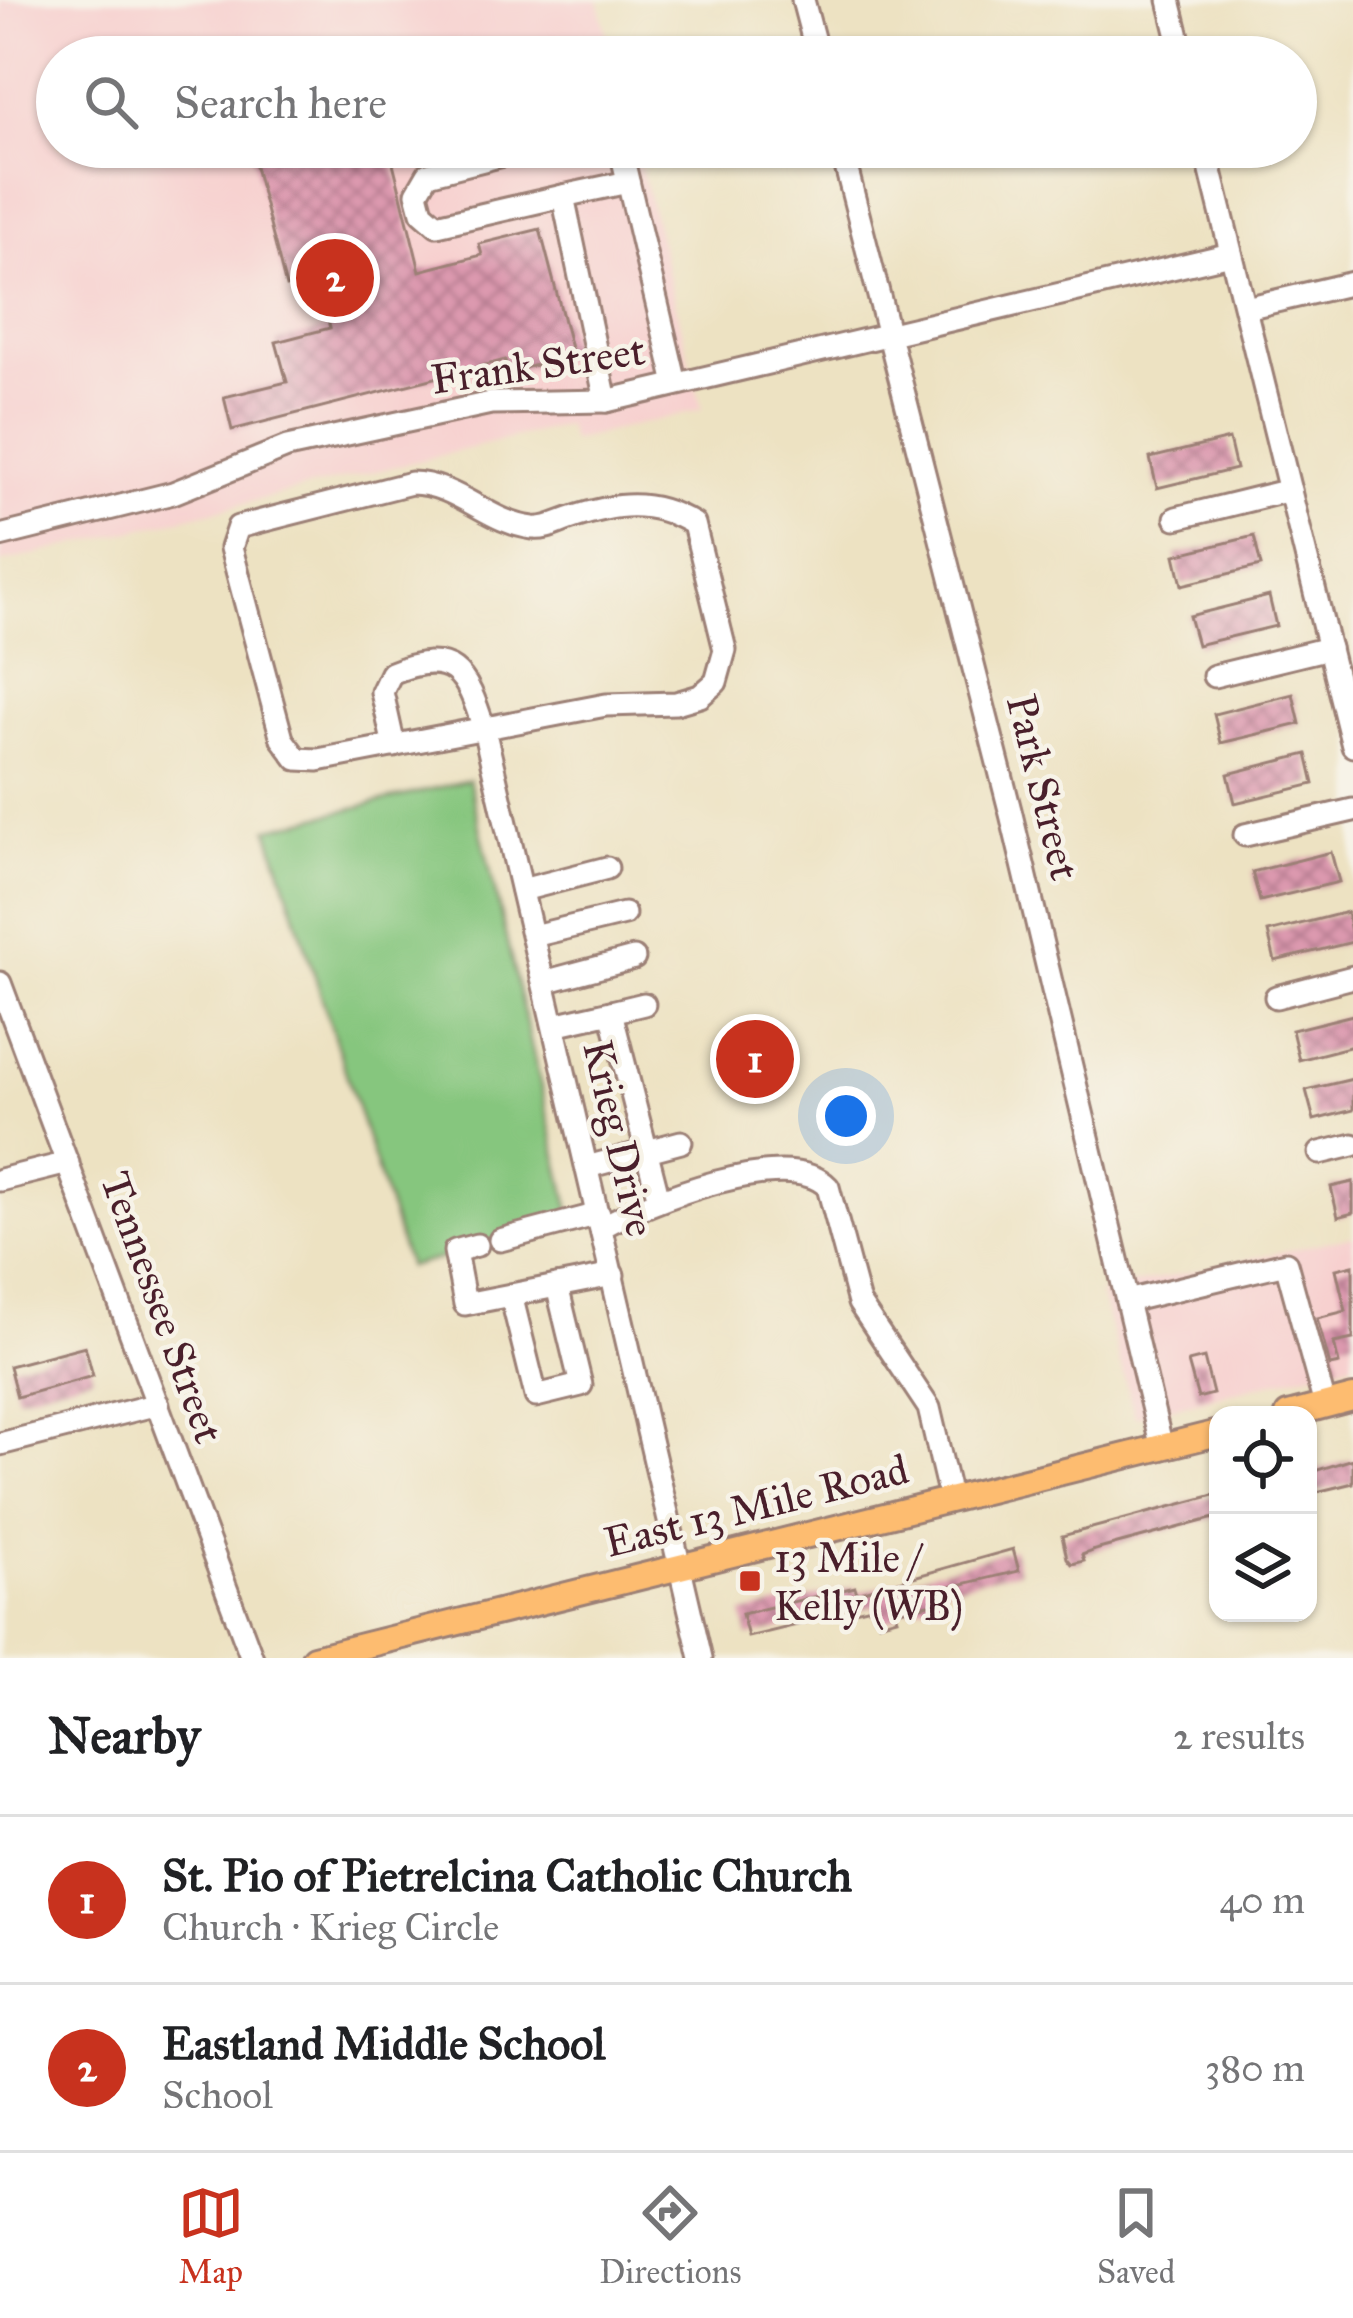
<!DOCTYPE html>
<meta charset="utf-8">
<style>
:root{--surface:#fff;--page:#f6f6f6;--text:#202124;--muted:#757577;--line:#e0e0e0;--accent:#c8321e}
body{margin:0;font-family:"IM FELL Great Primer",serif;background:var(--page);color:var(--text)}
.controls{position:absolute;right:36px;bottom:36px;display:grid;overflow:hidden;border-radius:24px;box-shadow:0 3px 9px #0004}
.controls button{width:108px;height:108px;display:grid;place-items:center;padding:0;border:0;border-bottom:3px solid var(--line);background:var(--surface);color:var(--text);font:60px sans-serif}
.you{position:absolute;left:846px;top:1116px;width:42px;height:42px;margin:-30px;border:9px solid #fff;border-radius:50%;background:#1a73e8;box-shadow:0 0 0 18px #1a73e833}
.badge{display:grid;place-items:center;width:78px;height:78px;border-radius:50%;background:var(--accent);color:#fff;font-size:39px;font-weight:700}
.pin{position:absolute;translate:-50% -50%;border:6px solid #fff;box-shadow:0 3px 12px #0006}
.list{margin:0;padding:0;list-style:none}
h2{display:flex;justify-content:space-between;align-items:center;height:156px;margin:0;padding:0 48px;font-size:51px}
h2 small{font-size:39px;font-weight:400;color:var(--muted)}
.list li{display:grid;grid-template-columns:78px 1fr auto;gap:36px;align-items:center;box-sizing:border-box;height:168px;padding:0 48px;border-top:3px solid var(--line)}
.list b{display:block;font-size:45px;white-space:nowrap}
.list p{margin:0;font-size:39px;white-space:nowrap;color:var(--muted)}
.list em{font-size:39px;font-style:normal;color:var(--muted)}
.icon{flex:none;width:66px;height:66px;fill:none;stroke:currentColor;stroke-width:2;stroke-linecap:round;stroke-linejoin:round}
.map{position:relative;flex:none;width:1353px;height:1658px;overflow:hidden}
.search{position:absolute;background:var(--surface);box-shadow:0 3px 9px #0004;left:36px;right:36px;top:36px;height:132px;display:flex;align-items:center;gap:30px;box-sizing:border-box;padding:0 42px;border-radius:66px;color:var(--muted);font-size:45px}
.sheet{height:492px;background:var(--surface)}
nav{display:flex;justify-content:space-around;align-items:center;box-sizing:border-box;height:168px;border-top:3px solid var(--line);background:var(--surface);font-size:33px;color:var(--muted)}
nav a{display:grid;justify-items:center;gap:6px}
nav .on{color:var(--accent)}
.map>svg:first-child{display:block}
</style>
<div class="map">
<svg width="1353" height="1658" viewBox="0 0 1353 1658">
<defs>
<pattern id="building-cross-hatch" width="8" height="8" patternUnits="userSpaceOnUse" patternTransform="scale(3)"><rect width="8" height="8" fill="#dc99af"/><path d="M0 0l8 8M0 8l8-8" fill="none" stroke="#b47c8f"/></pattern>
</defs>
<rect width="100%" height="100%" fill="#f7f3e8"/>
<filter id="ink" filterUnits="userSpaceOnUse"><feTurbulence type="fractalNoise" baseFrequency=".00833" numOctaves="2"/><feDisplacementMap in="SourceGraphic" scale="24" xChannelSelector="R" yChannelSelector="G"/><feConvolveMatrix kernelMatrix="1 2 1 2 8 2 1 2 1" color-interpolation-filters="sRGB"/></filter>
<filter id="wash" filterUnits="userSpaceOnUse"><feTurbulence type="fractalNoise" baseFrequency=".004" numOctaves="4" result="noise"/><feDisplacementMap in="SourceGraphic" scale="48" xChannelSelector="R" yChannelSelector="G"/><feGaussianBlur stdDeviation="2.7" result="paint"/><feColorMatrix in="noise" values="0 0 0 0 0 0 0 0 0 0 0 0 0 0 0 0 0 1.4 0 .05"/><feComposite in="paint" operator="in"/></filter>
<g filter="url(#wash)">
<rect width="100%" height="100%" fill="#ede2c2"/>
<g fill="#f7d0cf">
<polygon points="0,0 598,0 613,57 57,57 57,147 636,147 702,409 571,441 566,425 0,563"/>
<polygon points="1353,1236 1353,1362 1135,1417 1100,1292"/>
</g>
<polygon fill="#86c67e" stroke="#687254" stroke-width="3" points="469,780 573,1224 408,1267 268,829"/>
<g id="blocks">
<g fill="url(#building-cross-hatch)">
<polygon points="250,147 389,147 420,271 482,255 479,244 540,229 573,356 508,372 505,360 232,430 224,397 287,382 276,342 330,328 317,279 286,287"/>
<polygon points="1229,439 1236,469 1157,488 1150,458"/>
<polygon points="1254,536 1261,566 1182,585 1175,555"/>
<polygon points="1269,596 1276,626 1197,645 1189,616"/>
<polygon points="1293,694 1300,724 1221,743 1214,714"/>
<polygon points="1307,754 1314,784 1235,803 1228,774"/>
<polygon points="1331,852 1339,882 1260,901 1252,872"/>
<polygon points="1347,912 1353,942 1275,961 1268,932"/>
<polygon points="1353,1015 1353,1046 1299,1060 1292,1030"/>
<polygon points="1353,1079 1353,1110 1314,1120 1306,1090"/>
<polygon points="1353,1182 1353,1213 1338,1217 1331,1187"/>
<polygon points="1353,1265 1353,1339 1334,1343 1339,1364 1330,1366 1317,1318 1346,1311 1336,1269"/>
<polygon points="85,1346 93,1376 17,1397 9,1366"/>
<polygon points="1204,1358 1213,1394 1198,1398 1188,1362"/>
<polygon points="1353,1459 1353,1483 1308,1494 1308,1473"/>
<polygon points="1218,1494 1218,1517 1095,1550 1082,1555 1084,1561 1072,1564 1067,1558 1062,1536"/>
<polygon points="1013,1549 1019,1571 941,1589 944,1601 895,1611 897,1618 879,1623 875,1606 748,1637 742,1614 855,1587 857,1593"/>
</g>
</g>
</g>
<g filter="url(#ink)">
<use href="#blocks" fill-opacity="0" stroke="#9c8076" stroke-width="3"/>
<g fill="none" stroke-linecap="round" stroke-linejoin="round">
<g stroke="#9c8076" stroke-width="27">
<g id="minor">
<polyline points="803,0 818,57"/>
<polyline points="1169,0 1183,57"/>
<polyline points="535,147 428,174 417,193 422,212 437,225 563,196 606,401"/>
<polyline points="620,147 676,384"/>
<polyline points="841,147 1011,814 1162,1448"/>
<polyline points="1205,147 1353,746"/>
<polyline points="563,196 628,182"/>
<polyline points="1246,308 1353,283"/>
<path d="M411,483C457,483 488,523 533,528C545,530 557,523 569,519C615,503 651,498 694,524L725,650L716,682L700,696L676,703L606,705L318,760L297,759L282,739L231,548L238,527Z"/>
<polyline points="1176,518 1290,490"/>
<polyline points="0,536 173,493 287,447 491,403 606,401 1231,254"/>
<polyline points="1214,676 1329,648"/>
<path d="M394,746L382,692L391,673C453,648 466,671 484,729L701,1658"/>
<polyline points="1245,835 1353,810"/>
<polyline points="522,890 607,868"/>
<polyline points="533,936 624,914"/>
<polyline points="544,982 634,958"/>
<polyline points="0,983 252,1658"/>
<polyline points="1276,997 1353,977"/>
<polyline points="611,1012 644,1004"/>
<polyline points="554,1025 611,1012 659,1200"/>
<polyline points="1320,1153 1353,1145"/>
<polyline points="587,1167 681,1142"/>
<polyline points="0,1180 68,1163"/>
<path d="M602,1227C645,1203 788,1145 828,1187L859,1303L929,1408L950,1497"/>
<polyline points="500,1240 599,1214"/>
<polyline points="477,1245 455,1251 465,1304 613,1275"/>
<polyline points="511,1295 536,1396 581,1385 557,1286"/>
<polyline points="1127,1301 1286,1263 1325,1405"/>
<polyline points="0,1444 158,1404"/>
</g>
</g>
<g stroke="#9c8076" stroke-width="30">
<g id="major">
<polyline points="1288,1415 1353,1398"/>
<polyline points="314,1658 1218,1433"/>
</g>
</g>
<use href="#minor" stroke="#fff" stroke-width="21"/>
<use href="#major" stroke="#fdbc70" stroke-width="24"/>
</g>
</g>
<rect fill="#c8321e" stroke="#f7f3e8" stroke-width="4.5" x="738" y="1569" width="24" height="24" rx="6"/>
<g text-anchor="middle" stroke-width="9" stroke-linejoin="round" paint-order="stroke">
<g font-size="42" fill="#4a1f2b" stroke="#f7f3e8">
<text transform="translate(538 364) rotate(-8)" y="15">Frank Street</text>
<text transform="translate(1044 787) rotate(76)" y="15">Park Street</text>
<text transform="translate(620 1138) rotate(77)" y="15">Krieg Drive</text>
<text transform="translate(163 1307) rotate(70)" y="15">Tennessee Street</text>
<text transform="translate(756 1505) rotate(-14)" y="15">East 13 Mile Road</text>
</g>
<g font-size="42" fill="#4a1f2b" stroke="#f7f3e8" text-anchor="start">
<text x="774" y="1572">13 Mile /<tspan x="774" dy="48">Kelly (WB)</tspan></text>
</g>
</g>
</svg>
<div class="controls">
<button><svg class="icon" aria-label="locate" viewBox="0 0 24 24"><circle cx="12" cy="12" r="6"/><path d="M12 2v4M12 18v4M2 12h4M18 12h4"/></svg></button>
<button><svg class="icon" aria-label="layers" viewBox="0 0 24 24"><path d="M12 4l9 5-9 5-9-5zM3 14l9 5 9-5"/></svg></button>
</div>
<div class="you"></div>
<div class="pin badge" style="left:755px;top:1059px">1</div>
<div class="pin badge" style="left:335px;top:278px">2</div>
<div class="search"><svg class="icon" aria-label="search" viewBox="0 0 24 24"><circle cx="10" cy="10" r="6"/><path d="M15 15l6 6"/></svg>Search here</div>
</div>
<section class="sheet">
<h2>Nearby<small>2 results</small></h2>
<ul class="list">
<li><span class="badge">1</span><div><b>St. Pio of Pietrelcina Catholic Church</b><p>Church · Krieg Circle</p></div><em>40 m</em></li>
<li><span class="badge">2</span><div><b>Eastland Middle School</b><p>School</p></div><em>380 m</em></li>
</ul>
</section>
<nav>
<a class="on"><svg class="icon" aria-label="map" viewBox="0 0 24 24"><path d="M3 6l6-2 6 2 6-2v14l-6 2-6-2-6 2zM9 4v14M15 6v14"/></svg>Map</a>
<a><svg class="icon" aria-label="directions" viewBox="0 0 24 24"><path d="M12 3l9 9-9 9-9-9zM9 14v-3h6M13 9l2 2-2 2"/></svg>Directions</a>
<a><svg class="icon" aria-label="saved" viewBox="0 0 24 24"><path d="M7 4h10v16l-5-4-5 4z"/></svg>Saved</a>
</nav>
